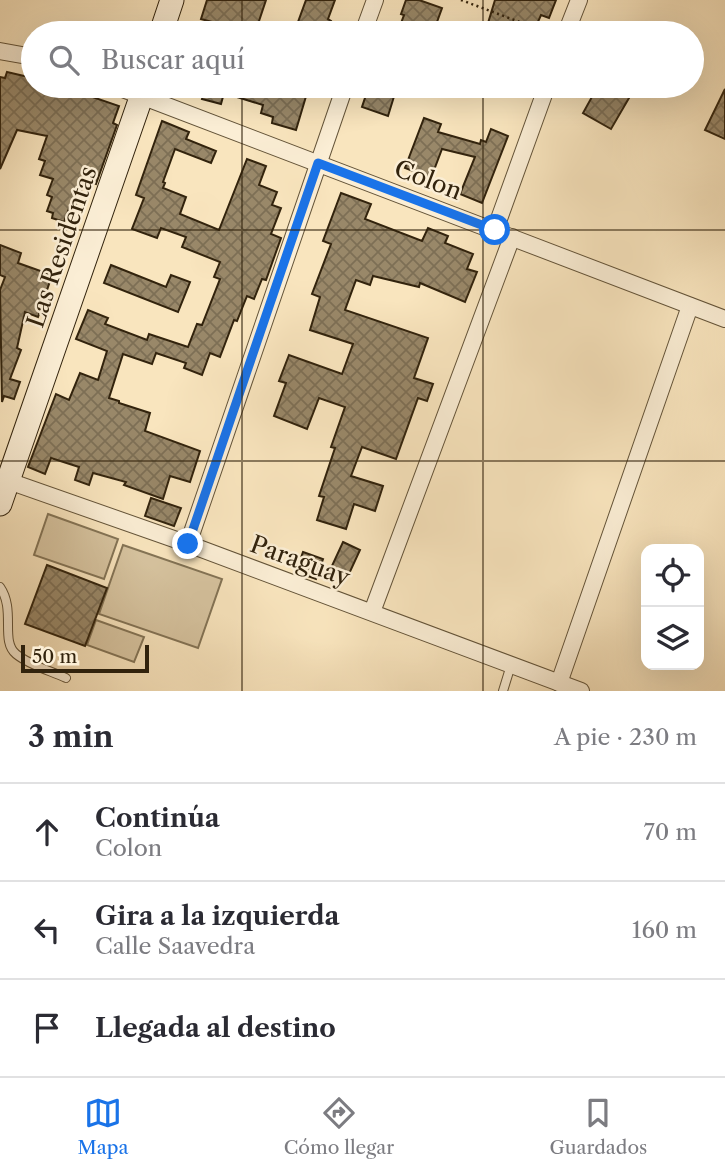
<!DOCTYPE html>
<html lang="es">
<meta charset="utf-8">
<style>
:root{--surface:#fff;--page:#f7f7f7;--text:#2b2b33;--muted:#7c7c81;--line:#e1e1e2;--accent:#1a73e8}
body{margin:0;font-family:"Libre Caslon Text",serif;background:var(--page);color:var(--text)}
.controls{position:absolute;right:21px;bottom:21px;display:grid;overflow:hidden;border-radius:14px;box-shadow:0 7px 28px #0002}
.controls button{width:63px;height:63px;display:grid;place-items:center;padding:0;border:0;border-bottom:2px solid var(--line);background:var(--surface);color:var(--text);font:35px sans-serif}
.scale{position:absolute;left:21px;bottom:18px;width:128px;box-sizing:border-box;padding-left:7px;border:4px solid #32230d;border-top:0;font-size:19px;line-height:24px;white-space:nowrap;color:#32230d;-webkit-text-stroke:5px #fbeed5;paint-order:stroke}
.stop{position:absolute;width:21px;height:21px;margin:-16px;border:5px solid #1a73e8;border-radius:50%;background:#fff}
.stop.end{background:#1a73e8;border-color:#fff;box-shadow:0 2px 7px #0008}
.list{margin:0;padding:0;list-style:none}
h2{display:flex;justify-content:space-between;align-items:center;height:91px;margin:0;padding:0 28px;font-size:30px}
h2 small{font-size:23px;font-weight:400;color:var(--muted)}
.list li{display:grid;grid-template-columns:46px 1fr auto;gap:21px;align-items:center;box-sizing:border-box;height:98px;padding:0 28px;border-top:2px solid var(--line)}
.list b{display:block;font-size:26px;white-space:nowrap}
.list p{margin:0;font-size:23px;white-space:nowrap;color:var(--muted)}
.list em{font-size:23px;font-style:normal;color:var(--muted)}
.icon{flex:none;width:38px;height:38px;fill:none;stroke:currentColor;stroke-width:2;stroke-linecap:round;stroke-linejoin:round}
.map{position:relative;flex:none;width:725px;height:691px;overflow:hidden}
.search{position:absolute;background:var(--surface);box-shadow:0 7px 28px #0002;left:21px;right:21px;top:21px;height:77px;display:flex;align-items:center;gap:18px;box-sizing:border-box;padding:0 24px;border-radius:38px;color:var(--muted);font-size:26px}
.sheet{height:385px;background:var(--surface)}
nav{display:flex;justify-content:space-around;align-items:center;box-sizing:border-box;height:98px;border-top:2px solid var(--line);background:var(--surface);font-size:19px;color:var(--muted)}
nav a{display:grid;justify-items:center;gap:4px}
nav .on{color:var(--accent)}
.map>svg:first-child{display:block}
</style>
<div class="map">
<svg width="725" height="691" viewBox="0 0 725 691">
<defs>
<pattern id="building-cross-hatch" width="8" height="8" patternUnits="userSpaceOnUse" patternTransform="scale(1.75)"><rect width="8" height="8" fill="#998869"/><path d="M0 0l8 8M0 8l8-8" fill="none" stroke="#7d6f55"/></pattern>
</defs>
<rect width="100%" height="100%" fill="#f9e5be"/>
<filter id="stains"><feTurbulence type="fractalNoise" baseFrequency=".00286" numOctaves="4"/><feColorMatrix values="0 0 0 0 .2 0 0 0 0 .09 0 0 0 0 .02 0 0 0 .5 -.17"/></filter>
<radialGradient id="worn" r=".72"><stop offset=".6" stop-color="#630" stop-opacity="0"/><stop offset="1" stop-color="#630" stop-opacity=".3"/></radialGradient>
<g fill="#d7c4a0" stroke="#847456" stroke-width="2">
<polygon points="48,514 118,539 104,579 34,555"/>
<polygon points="123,545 222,579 198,648 99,614"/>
<polygon points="96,620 144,637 134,662 87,645"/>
</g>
<g fill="url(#building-cross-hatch)" stroke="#32230d" stroke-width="2">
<polygon points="207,0 266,0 255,33 208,33 212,22 201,19"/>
<polygon points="306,0 335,0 328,19 331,21 327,33 294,33"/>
<polygon points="406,0 419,0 442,8 433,33 409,33 410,30 400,26 404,15 401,14"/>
<polygon points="495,0 556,0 549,18 541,15 533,33 485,33"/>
<polygon points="7,72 33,78 33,86 67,86 66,88 119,106 113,123 117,125 96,184 85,180 76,205 71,203 64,222 52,218 53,213 47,211 52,197 47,195 53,179 40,175 45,161 39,159 47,136 17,130 0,169 0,77 5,78"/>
<polygon points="206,86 296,86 295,90 307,93 296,130 272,123 273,117 261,113 263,105 224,93 221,104 202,99"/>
<polygon points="369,86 383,86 396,90 388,116 362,107"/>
<polygon points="598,86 636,86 611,129 583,113"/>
<polygon points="725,89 725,139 705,130"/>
<polygon points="424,118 441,124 438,132 480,144 481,140 486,142 491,129 508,136 482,203 460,194 475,157 442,149 431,178 405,168"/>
<polygon points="162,121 189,132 186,139 216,151 211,163 175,149 163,182 165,183 163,188 186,197 180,214 219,230 247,159 266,166 259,185 277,192 272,205 281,208 271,234 281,238 266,280 262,279 254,299 247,296 237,321 234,320 220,357 210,353 202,375 184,368 186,363 156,353 152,364 123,354 109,398 119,401 119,403 150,413 145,431 200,451 190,482 170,476 163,499 124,485 126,482 93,473 89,485 75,480 79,467 51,458 45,474 28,467 56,394 69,400 80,373 98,380 107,351 76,339 88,310 108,318 105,324 147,340 149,334 188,347 197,324 202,325 220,279 214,277 220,262 182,247 186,237 161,228 157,238 132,229 144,198 136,195"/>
<polygon points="341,193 371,204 365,219 422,241 428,228 448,236 445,243 473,254 467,269 477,272 465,302 420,283 419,287 373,276 370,285 356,280 345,310 428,338 414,378 433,384 427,401 418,398 396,459 362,447 351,476 383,486 375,511 354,504 346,529 317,520 324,497 319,496 335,448 331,447 345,407 319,398 307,429 274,416 286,383 279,381 289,355 342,374 353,344 310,330 320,297 312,294 331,244 323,241"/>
<polygon points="0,245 21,253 18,263 52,275 38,317 25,312 17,348 21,350 10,379 20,382 14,399 4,396 2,402 0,290 5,277 0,275"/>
<polygon points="111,265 166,287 171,275 190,282 178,312 104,283"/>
<polygon points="151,498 181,508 174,526 145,516"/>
<polygon points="343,542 360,550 348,576 331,568"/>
<polygon points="303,552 323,559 316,579 296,572"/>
<polygon points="47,565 107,588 85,646 25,624"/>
</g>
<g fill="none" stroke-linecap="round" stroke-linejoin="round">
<g stroke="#645439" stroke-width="10">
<g id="service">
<path d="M0,587C16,610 0,641 16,654C29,665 51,671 66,678"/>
<polyline points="503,691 511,665"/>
</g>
</g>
<g stroke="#645439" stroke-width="18">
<g id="minor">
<polyline points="363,33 375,0"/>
<polyline points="566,33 579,0"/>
<polyline points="0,51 33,57"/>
<polyline points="115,86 725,319"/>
<polyline points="495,230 547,86"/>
<polyline points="0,478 188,544 581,691"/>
<polyline points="188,544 345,86"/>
<polyline points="372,612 512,237"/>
<polyline points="559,683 690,306"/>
</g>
</g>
<g stroke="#32230d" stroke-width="25">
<g id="secondary">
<polyline points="161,33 172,0"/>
<polyline points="0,504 145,86"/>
</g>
</g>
<polyline stroke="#32230d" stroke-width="2.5" stroke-dasharray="2 3.5" stroke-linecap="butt" points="461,0 549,33"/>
<use href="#service" stroke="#fbeed5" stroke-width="8"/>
<use href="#minor" stroke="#fbeed5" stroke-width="16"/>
<use href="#secondary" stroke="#fbeed5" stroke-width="23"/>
</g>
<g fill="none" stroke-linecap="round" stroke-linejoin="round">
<polyline stroke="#1a73e8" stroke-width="9" points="188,544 318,163 495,230"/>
</g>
<path fill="none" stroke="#32230d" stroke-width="2" stroke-opacity="0.55" d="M242,0V33M483,0V33M242,86V691M483,86V691M0,230H725M0,461H725"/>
<g text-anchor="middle" stroke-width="5" stroke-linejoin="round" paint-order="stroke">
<g font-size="24" fill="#32230d" stroke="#fbeed5">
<text transform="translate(428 180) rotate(21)" y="8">Colon</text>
<text transform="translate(62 247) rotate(-71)" y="8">Las Residentas</text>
<text transform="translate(300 561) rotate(20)" y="8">Paraguay</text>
</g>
</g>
<rect width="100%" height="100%" filter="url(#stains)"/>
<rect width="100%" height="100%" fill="url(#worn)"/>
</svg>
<div class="controls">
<button><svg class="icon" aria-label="locate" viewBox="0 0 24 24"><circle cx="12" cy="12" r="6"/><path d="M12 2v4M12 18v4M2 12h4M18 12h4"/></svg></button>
<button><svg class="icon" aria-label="layers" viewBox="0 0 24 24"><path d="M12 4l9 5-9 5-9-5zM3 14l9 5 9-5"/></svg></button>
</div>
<div class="scale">50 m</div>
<div class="stop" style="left:495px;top:230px"></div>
<div class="stop end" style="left:188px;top:544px"></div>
<div class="search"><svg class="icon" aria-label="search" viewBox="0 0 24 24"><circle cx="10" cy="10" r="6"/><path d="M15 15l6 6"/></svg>Buscar aquí</div>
</div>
<section class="sheet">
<h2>3 min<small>A pie · 230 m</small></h2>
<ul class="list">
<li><svg class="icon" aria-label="ahead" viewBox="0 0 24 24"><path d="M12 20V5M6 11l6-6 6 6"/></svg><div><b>Continúa</b><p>Colon</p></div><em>70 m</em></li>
<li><svg class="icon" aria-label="left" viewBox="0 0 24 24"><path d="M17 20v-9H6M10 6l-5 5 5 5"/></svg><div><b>Gira a la izquierda</b><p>Calle Saavedra</p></div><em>160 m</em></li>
<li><svg class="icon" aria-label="arrive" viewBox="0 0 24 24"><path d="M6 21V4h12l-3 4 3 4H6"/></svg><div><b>Llegada al destino</b></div></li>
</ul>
</section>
<nav>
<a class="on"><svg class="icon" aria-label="map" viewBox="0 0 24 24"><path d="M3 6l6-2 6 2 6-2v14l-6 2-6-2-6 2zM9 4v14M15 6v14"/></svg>Mapa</a>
<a><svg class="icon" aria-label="directions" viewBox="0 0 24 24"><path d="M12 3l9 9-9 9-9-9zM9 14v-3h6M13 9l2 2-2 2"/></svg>Cómo llegar</a>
<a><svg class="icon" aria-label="saved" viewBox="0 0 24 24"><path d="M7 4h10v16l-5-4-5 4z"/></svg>Guardados</a>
</nav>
